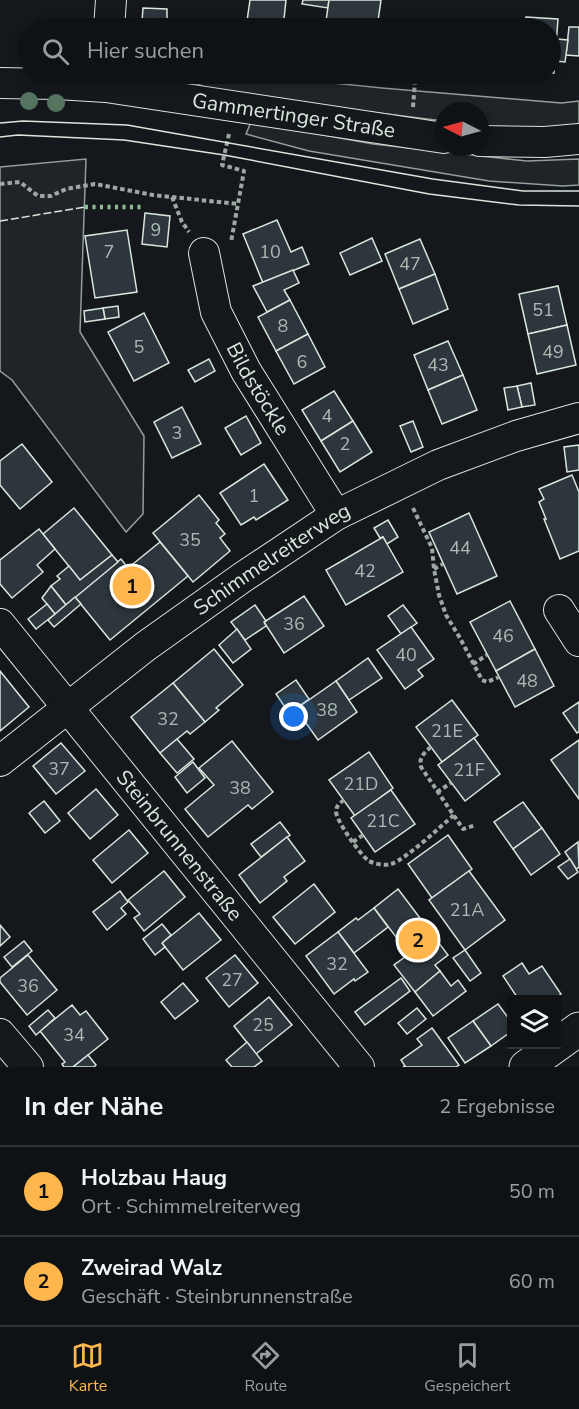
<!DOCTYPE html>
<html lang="de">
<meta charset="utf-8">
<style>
:root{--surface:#0f1215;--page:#1d2022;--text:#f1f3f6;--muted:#9b9ea0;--line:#2f3234;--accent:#ffb74d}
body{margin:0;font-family:"Nunito Sans",sans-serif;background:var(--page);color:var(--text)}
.controls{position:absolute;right:18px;bottom:18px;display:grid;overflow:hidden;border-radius:0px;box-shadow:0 3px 9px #0003}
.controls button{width:54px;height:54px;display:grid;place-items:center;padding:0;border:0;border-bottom:2px solid var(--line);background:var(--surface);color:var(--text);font:30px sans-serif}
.compass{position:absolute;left:435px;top:102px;width:54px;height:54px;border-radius:50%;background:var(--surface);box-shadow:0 3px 9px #0003;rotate:276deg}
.you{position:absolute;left:294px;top:717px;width:21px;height:21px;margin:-15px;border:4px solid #fff;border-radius:50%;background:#1a73e8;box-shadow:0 0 0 9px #1a73e833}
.badge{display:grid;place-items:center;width:39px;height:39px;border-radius:50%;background:var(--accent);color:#111;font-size:20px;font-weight:700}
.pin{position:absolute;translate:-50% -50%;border:3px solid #fff;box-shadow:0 2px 6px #0006}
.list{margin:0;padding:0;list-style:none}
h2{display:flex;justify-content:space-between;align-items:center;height:78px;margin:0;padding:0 24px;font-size:26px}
h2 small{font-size:20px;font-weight:400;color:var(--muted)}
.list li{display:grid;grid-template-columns:39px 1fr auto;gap:18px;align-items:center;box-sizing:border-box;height:90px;padding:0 24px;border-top:2px solid var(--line)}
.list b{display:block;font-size:22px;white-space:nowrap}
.list p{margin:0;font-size:20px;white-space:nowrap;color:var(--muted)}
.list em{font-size:20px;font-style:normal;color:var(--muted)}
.icon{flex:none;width:33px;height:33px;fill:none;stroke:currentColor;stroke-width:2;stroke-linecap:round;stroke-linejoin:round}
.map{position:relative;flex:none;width:579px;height:1067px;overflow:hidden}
.search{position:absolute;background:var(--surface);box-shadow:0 3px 9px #0003;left:18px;right:18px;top:18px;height:66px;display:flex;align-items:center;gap:15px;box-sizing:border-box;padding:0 21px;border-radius:33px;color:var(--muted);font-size:22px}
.sheet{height:258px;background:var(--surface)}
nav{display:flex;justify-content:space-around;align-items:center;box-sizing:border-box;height:84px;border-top:2px solid var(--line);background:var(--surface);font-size:16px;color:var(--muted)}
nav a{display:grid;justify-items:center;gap:3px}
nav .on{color:var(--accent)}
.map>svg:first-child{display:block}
</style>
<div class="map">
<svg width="579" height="1067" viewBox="0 0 579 1067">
<rect width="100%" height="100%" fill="#14181c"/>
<g fill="#202428" stroke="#939e99" stroke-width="1.5">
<polygon points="172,74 243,74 382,88 561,103 579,101 579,132 557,135 480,125 480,111 444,111 444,121 222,94"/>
<polygon points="251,122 373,144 527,161 579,159 579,185 563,186 489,181 309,151 246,134"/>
<polygon points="86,159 80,332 144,436 143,514 126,532 12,380 0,371 0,167"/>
</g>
<g fill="#2c363c" stroke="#d8e6dc" stroke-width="1.5">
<polygon points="250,0 286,0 283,28 246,28"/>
<polygon points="303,0 329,0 328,8 302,4"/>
<polygon points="329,0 381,0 377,28 325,28"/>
<polygon points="143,8 167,9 167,24 142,22"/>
<polygon points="526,17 558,19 554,73 550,73 550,28 525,28"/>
<polygon points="236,20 247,21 246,28 235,28"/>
<polygon points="148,22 164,23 164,28 147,28"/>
<polygon points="569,27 579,27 579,56 566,55"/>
<polygon points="557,39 568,40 565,62 555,61"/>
<polygon points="463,74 481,74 479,82 462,80"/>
<polygon points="145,213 170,216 167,247 142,244"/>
<polygon points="277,220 291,252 302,247 309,264 263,283 243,234"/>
<polygon points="127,230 137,292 95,298 85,236"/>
<polygon points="372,238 382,261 350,275 340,253"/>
<polygon points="420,239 435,274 399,289 385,254"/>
<polygon points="293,270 299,283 284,290 290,300 267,312 253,286"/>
<polygon points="435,274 448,309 413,324 399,289"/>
<polygon points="558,286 567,325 528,334 519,294"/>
<polygon points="290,300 308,334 276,351 258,317"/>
<polygon points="118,306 119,317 105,319 103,308"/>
<polygon points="103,308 105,319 85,322 84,311"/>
<polygon points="144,313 169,363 134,381 108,332"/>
<polygon points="567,325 576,365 537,374 528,334"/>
<polygon points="308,334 325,367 294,384 276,351"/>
<polygon points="448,341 463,375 428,390 414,355"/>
<polygon points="209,359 215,371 195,382 188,370"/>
<polygon points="463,375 477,410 442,424 428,390"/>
<polygon points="531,383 535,405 522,407 517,386"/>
<polygon points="517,386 522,407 508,410 504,388"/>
<polygon points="334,391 353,421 321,441 302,410"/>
<polygon points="182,407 201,444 172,458 154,422"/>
<polygon points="246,416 261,443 241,455 225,428"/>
<polygon points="353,421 372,452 340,472 321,441"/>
<polygon points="413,421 423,447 411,452 400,426"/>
<polygon points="22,444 52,482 20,509 0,485 0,461"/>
<polygon points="579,445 579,470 567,472 564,447"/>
<polygon points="264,464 288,500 256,520 254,517 241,525 220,493"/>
<polygon points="572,475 579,492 579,551 560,559 544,519 546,519 539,502 544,499 539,489"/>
<polygon points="199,495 219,520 216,523 225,534 220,538 230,551 193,582 153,533"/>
<polygon points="74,508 112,555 80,580 43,534"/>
<polygon points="469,513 497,576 457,594 429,532"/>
<polygon points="388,520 398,537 387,544 383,537 380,538 374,528"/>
<polygon points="39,529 55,549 37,565 43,572 12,598 0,584 0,560"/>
<polygon points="383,537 403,572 346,605 326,570"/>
<polygon points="160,542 188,576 110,640 75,597 121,559 128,568"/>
<polygon points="112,555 118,562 66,605 51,586 60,579 57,576 69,566 80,580"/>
<polygon points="51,586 66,605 55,614 42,598"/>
<polygon points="304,596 324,626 284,653 264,622"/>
<polygon points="75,597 81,604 54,627 48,620"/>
<polygon points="510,601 535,649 496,671 470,622"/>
<polygon points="47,604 55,614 36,629 28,619"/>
<polygon points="255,605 266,621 264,622 266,626 245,640 231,622"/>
<polygon points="403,605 417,623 401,634 388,616"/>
<polygon points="411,627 434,659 418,670 423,676 405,689 377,650"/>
<polygon points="237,629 251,649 233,663 219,645"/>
<polygon points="214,649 243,685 216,708 219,710 205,722 173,683"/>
<polygon points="535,649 554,686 515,707 496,671"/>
<polygon points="368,658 382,678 349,700 336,681"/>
<polygon points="0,671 29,707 0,731"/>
<polygon points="296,680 309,699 289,713 276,694"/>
<polygon points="336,681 357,712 318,740 296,709"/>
<polygon points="173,683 205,722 190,734 187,731 160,753 131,717"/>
<polygon points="452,700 478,735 442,762 416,727"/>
<polygon points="579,702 579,732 577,733 563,713"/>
<polygon points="474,738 500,774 465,801 438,765"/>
<polygon points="177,739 194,759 177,773 160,753"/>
<polygon points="579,740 579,799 551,760"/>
<polygon points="232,741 273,792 252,809 248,805 208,837 185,809 214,785 199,768"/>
<polygon points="61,743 85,771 56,794 33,766"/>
<polygon points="369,752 393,788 355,816 329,780"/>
<polygon points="193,762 205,778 187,793 175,777"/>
<polygon points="96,789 118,815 90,839 68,813"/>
<polygon points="391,790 415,824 375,852 351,818"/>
<polygon points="44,801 60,821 45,833 29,813"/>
<polygon points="523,802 542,828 513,849 494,822"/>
<polygon points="280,822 290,835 261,857 251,844"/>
<polygon points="542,828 560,854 531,875 513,849"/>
<polygon points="129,830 148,853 112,883 93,860"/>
<polygon points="448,835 472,869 432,898 408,864"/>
<polygon points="287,837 305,861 284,877 287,881 260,903 239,875"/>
<polygon points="578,842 579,867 576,869 565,852"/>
<polygon points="570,859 578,872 568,879 558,867"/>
<polygon points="164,871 185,897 144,931 134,918 140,914 128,900"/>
<polygon points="469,871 505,920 465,950 429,900"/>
<polygon points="314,884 335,912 295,944 273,917"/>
<polygon points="398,889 448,955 435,965 440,971 415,992 394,965 409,954 374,908"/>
<polygon points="120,891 128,902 121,908 126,914 107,930 93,912"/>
<polygon points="374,908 388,927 354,953 338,932 356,918 358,920"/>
<polygon points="199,913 221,940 183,970 162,943"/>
<polygon points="162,924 171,935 162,943 165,947 155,955 143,939"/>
<polygon points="0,925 10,937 0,946"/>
<polygon points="338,932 368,972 355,981 354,979 334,994 306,956"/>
<polygon points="24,941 32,951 12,967 4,957"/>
<polygon points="465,950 481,973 470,981 453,958"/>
<polygon points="28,955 57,990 27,1015 0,982 0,978"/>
<polygon points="235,955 258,983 229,1007 206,978"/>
<polygon points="522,963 529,974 542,966 561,994 554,1000 519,1000 503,976"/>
<polygon points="440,971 451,986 458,980 466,991 433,1016 415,992"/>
<polygon points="401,978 410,991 365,1025 355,1012"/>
<polygon points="183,983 198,1001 175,1019 161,1002"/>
<polygon points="269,997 292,1025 256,1054 234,1026"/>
<polygon points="498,1004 512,1023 512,1031 491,1046 473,1021"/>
<polygon points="72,1005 80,1015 86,1011 108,1039 73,1067 64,1067 62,1064 65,1062 40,1031"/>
<polygon points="417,1008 426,1019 407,1034 398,1023"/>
<polygon points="48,1010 55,1018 36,1035 29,1026"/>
<polygon points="473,1021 491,1046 465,1063 448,1038"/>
<polygon points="432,1028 459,1065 456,1067 403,1067 405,1066 401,1060 422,1045 417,1039"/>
<polygon points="247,1042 262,1061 254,1067 232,1067 226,1060"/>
<polygon points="88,1055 96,1065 94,1067 73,1067"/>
</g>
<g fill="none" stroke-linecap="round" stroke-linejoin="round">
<g stroke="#d8e6dc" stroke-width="32">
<g id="minor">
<polyline points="109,28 111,0"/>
<path id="s1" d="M0,83L57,84L106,87L444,138"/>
<polyline points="480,141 545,142 579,139"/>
<path id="s2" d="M204,253L216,312L246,371L336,515"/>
<polyline points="559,610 579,641"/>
<path id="s3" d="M0,624L359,1067"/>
<path id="s4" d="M0,761L146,646L243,577L336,515L438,465L516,436L579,418"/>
<polyline points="0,1034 28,1067"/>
</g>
</g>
<g stroke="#d8e6dc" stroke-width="35">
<polyline id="major" points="526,1067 579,1029"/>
</g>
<g stroke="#9da8a2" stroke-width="4" stroke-dasharray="4.5 3" stroke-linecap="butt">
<polyline points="413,107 415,81"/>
<polyline points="229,134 222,165 244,171 231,242"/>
<polyline points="0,184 20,182 38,196 51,196 66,189 95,184 153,195 238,204"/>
<polyline points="172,197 182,222 189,232"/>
<polyline points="413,508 432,548 434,569 439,595 446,615 460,638 482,680 487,682 499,677"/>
<polyline points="434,569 443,564"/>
<polyline points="473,664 487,655"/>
<path d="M431,747C423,754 419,757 421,767L463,829L476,825"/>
<polyline points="437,792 451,783"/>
<path d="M344,800C340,803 336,806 336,811C335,819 361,856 369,861C375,864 385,866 391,864C405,860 441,826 454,815"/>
<polyline points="353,842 363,835"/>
</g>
<use href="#minor" stroke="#14181c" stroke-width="30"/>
<use href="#major" stroke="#14181c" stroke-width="33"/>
<g stroke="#d8e6dc" stroke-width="1.5">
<polyline points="0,123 23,121 127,125 433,179 523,191 579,191"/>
<polyline points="0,137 18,135 124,140 224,155 429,194 519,205 579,206"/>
</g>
<polyline stroke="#8ac095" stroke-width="4.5" stroke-dasharray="3 4.5" stroke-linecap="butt" points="85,207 143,207"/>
<polyline stroke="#d8e6dc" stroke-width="1.5" stroke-dasharray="8 3" stroke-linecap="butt" points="0,221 85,207"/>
</g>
<g fill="#55745f">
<circle cx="29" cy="101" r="9"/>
<circle cx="56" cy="103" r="9"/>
</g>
<g text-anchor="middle" stroke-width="4.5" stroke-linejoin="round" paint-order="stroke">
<g font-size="18" fill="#adbab4">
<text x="156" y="236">9</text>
<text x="109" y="258">7</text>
<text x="270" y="258">10</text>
<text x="410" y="270">47</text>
<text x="543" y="316">51</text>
<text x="283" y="332">8</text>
<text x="139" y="353">5</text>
<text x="553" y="358">49</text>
<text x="302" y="368">6</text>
<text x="438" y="371">43</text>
<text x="327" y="422">4</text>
<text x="177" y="439">3</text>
<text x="345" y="450">2</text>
<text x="254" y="502">1</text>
<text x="190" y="546">35</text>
<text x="460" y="554">44</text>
<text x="365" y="577">42</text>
<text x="294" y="630">36</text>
<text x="503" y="642">46</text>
<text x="406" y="661">40</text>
<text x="527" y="687">48</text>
<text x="327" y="716">38</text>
<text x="168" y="725">32</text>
<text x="447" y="737">21E</text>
<text x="59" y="775">37</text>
<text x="469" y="776">21F</text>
<text x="361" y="790">21D</text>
<text x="240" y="794">38</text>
<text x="383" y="827">21C</text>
<text x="467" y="916">21A</text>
<text x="337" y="970">32</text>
<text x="232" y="986">27</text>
<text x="28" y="992">36</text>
<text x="263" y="1031">25</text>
<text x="74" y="1041">34</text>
</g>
<g font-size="21" fill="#d8e6dc" stroke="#14181c">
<text dy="7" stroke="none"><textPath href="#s1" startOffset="296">Gammertinger Straße</textPath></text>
<text dy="7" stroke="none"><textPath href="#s2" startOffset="148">Bildstöckle</textPath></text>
<text dy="7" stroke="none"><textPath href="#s4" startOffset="339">Schimmelreiterweg</textPath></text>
<text dy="7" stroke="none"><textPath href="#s3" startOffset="285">Steinbrunnenstraße</textPath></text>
</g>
</g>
</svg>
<div class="controls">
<button><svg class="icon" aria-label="layers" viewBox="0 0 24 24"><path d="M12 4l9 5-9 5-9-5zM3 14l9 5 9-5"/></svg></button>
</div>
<svg class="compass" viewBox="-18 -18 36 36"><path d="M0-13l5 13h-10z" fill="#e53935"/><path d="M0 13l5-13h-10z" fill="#9b9ea0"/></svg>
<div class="you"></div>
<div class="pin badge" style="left:132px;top:586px">1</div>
<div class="pin badge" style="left:418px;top:940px">2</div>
<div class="search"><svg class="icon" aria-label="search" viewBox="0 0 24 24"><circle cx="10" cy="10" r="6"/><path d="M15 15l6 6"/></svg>Hier suchen</div>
</div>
<section class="sheet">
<h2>In der Nähe<small>2 Ergebnisse</small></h2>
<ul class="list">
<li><span class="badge">1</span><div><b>Holzbau Haug</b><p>Ort · Schimmelreiterweg</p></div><em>50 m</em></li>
<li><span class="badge">2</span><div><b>Zweirad Walz</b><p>Geschäft · Steinbrunnenstraße</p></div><em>60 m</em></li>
</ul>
</section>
<nav>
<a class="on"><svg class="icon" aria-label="map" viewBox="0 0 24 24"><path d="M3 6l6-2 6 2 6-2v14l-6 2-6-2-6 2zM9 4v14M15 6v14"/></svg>Karte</a>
<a><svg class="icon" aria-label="directions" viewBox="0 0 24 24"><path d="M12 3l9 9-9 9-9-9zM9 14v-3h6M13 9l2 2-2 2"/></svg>Route</a>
<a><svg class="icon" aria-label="saved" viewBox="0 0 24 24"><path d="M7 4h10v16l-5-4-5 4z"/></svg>Gespeichert</a>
</nav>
